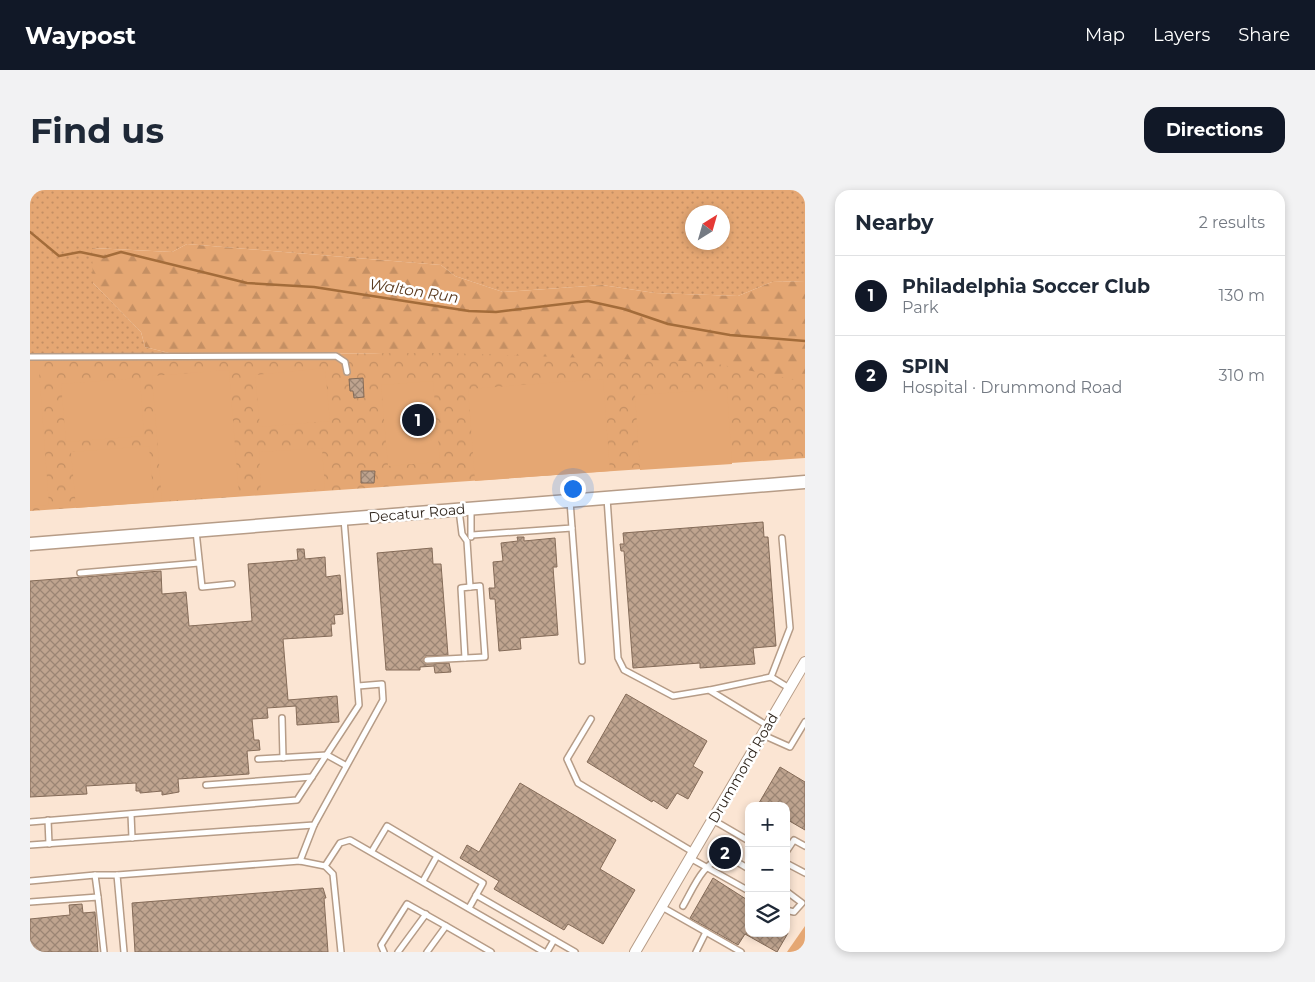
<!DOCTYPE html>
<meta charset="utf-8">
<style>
:root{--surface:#fff;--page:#f2f2f3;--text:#1f2937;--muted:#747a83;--line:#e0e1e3;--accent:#111827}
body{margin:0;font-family:Montserrat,sans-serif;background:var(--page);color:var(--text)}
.controls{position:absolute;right:15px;bottom:15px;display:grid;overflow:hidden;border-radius:10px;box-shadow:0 2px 8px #0003}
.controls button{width:45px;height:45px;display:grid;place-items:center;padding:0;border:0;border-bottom:1px solid var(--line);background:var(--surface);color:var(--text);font:25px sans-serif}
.compass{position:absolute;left:655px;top:15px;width:45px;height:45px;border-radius:50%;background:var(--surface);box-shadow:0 2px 8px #0003;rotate:37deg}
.you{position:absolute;left:542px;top:298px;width:18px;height:18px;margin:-12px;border:4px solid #fff;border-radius:50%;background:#1a73e8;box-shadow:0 0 0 8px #1a73e833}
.badge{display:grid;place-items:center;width:32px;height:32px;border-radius:50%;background:var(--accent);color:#fff;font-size:16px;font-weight:700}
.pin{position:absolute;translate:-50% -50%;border:2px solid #fff;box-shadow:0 1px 5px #0006}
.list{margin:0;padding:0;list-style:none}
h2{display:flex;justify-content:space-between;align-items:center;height:65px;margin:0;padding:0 20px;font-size:21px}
h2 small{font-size:16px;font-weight:400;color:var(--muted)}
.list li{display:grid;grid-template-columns:32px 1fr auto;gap:15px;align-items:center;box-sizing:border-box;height:80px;padding:0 20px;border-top:1px solid var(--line)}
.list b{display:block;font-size:19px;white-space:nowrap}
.list p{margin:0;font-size:16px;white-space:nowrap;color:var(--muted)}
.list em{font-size:16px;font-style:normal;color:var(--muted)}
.icon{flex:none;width:28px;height:28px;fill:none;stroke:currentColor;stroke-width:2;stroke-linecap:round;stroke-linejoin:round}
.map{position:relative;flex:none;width:775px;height:762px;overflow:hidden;border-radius:15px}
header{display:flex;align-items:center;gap:30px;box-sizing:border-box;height:70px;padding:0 25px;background:var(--accent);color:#fff}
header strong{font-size:24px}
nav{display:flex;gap:28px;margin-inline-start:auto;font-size:18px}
.intro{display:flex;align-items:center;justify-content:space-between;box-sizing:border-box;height:120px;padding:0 30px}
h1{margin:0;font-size:35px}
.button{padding:12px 22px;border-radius:15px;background:var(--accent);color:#fff;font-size:18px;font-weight:700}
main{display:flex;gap:30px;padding:0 30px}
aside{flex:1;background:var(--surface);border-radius:15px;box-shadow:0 2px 8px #0003}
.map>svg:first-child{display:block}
</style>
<header>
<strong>Waypost</strong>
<nav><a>Map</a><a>Layers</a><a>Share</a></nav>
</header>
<div class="intro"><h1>Find us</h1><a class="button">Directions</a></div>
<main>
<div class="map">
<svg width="775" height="762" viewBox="0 0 775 762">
<defs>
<pattern id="grass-dots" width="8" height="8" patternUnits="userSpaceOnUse" patternTransform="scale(1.25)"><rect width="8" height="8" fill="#e5a773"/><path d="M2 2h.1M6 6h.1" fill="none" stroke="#c48f63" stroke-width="1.8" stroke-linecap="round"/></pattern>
<pattern id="forest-firs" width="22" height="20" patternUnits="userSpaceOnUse" patternTransform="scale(1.25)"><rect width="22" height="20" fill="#e5a773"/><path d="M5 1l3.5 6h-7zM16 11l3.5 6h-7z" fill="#c48f63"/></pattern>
<pattern id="park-crowns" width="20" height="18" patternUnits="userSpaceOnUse" patternTransform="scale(1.25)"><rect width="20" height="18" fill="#e5a773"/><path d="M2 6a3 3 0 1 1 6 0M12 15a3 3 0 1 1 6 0" fill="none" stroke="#c48f63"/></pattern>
<pattern id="building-cross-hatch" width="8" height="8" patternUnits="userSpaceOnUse" patternTransform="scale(1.25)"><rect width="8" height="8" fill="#bfa48f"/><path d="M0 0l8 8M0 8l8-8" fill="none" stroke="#9b8574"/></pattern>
</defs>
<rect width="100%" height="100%" fill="#fbe5d3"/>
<path fill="url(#grass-dots)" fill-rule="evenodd" d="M0,0H775V91L742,92L708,106L625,103L572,95L473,102L425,86L411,75L157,54L142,62L63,58V93L111,142L115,157L139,163L0,164ZM662,22H692V52H662Z"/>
<g fill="url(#forest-firs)">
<polygon points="157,54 411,75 425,86 473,102 572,95 625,103 708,106 742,92 775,91 775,224 345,163 139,163 115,157 111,142 63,93 62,58 142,62"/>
<polygon points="775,736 775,762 757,762 759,759"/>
</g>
<polygon fill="url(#park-crowns)" points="416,163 678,172 775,192 775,268 0,321 0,164"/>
<g fill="#e5a773">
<polygon points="295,178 300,231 230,237 225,185"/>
<polygon points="0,180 9,180 19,315 0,316"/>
<polygon points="199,180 209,306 132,311 122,186"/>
<polygon points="110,188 114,246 36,252 31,194"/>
<polygon points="573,189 580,281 445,291 438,199"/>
<polygon points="403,191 410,272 358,276 351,195"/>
<polygon points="697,199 702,274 610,280 605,205"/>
<polygon points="119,256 124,312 46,318 41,262"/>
<polygon points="292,258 295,299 231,303 229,262"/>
</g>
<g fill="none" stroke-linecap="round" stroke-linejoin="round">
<polyline stroke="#a36c3a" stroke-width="2.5" points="0,42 29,66 50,62 74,67 91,62 217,93 284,97 439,121 466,122 558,111 594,119 638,134 700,145 775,151"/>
</g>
<g fill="url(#building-cross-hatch)" stroke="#846b58">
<polygon points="333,188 334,207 324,208 323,201 320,201 319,189"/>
<polygon points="331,281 345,281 344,293 331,293"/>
<polygon points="733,332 734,347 738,347 746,456 723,458 725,474 670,478 670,473 603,478 594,361 591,361 590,354 594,354 593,343"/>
<polygon points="487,347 494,347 494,351 525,348 527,377 523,377 528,445 490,448 491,459 469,461 465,409 460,409 459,398 465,398 463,372 473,371 471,353 488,351"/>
<polygon points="402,358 403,374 411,374 418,465 396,466 393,471 397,474 419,473 421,482 405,483 404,476 390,477 390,480 356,480 347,363"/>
<polygon points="267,359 274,359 275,369 295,367 296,387 310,385 313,424 304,425 305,434 301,434 302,446 253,449 258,510 307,506 309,532 267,535 266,516 237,518 238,528 222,529 224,550 229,550 230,560 217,561 219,584 148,589 149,602 132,605 132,601 110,603 110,601 106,601 106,593 56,596 57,604 0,607 0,391 131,381 132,404 156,402 159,436 222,431 218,374 268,370"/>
<polygon points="596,504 677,551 663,576 673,582 658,609 647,603 637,619 623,610 622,612 557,572"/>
<polygon points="750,577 775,592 775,640 756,629 756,616 734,616 729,613"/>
<polygon points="490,593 586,650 570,679 605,700 573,754 538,734 534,740 464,699 469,691 430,668 437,655 449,662"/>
<polygon points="683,688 719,711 719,743 758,743 747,762 715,744 708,755 660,728"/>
<polygon points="293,698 296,708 294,708 298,762 105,762 102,713"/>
<polygon points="52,714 53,723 65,722 68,762 0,762 0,729 40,725 39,715"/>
</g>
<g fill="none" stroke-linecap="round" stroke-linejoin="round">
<g stroke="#b69c87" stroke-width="8">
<g id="service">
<polyline points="0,167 306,166 315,172 317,182"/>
<polyline points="577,308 588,468 594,480 643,506 679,500 738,536"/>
<polyline points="542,338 552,471"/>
<polyline points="166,341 172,397 202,394"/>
<polyline points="442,345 542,338 540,311"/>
<polyline points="441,347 441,319"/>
<polyline points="752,348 760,438 741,487 759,498"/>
<polyline points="50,383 169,373"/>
<polyline points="435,468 431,398 440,397"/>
<polyline points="397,470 455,467 450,396 440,397 437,351 432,344 429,320"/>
<polyline points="680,500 741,487"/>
<polyline points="252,528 253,568"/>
<polyline points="561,529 537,569 548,593 663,662"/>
<polyline points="733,545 760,557 775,532"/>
<polyline points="228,569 297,565 315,575"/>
<polyline points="176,595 282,587"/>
<polyline points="101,624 102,648"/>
<polyline points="18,630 19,654"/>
<polyline points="683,630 719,651"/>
<polyline points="0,632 267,610 329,515 314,329"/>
<polyline points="0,655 284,635 353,510 352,494 328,496"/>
<polyline points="342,661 357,636 453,693 439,718"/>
<polyline points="756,662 764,650 775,656"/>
<polyline points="660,668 719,701"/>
<polyline points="270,671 284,635"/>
<polyline points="756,673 775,683"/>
<polyline points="295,676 310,653 320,650 514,762"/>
<polyline points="65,685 87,685"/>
<polyline points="0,691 65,685 68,707"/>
<polyline points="393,691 407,666"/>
<polyline points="756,701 772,713 764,722 756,720"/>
<polyline points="446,705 545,762"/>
<polyline points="0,712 68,707 74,762"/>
<path d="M653,716C664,697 673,671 697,666L719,679"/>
<polyline points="632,717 711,762"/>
<polyline points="94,762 87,685 270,671 295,676 303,684 311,762"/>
<polyline points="354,762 351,755 377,714 416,736"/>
<polyline points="368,762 396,724"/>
<polyline points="397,762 416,736 461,762"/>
<polyline points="517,762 524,750"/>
<polyline points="666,762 676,742"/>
</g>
</g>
<g stroke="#b69c87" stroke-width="12">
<polyline id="minor" points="605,762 775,472"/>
</g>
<g stroke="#b69c87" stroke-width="15">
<polyline id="tertiary" points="0,354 775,292"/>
</g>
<use href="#service" stroke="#fff" stroke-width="5"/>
<use href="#minor" stroke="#fff" stroke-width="10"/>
<use href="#tertiary" stroke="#fff" stroke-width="12"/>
</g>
<g text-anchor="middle" stroke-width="5" stroke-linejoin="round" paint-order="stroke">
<g font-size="14" fill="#291f16" stroke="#fff">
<text transform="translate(387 323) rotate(-5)" y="5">Decatur Road</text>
<text transform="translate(713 578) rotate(-60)" y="5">Drummond Road</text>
</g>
<g font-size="15" font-style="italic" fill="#5a3a1e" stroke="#fff">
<text transform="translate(384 101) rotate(9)" y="5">Walton Run</text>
</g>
</g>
</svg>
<div class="controls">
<button>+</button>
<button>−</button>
<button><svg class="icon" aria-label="layers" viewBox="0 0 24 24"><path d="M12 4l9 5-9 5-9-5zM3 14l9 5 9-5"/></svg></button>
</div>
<svg class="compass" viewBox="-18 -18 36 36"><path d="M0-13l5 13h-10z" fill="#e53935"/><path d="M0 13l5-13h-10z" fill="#747a83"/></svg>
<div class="you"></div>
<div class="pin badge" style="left:388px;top:230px">1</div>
<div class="pin badge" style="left:695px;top:663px">2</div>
</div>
<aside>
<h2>Nearby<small>2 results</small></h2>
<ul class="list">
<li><span class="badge">1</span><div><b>Philadelphia Soccer Club</b><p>Park</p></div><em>130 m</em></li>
<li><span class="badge">2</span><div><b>SPIN</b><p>Hospital · Drummond Road</p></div><em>310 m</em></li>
</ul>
</aside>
</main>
